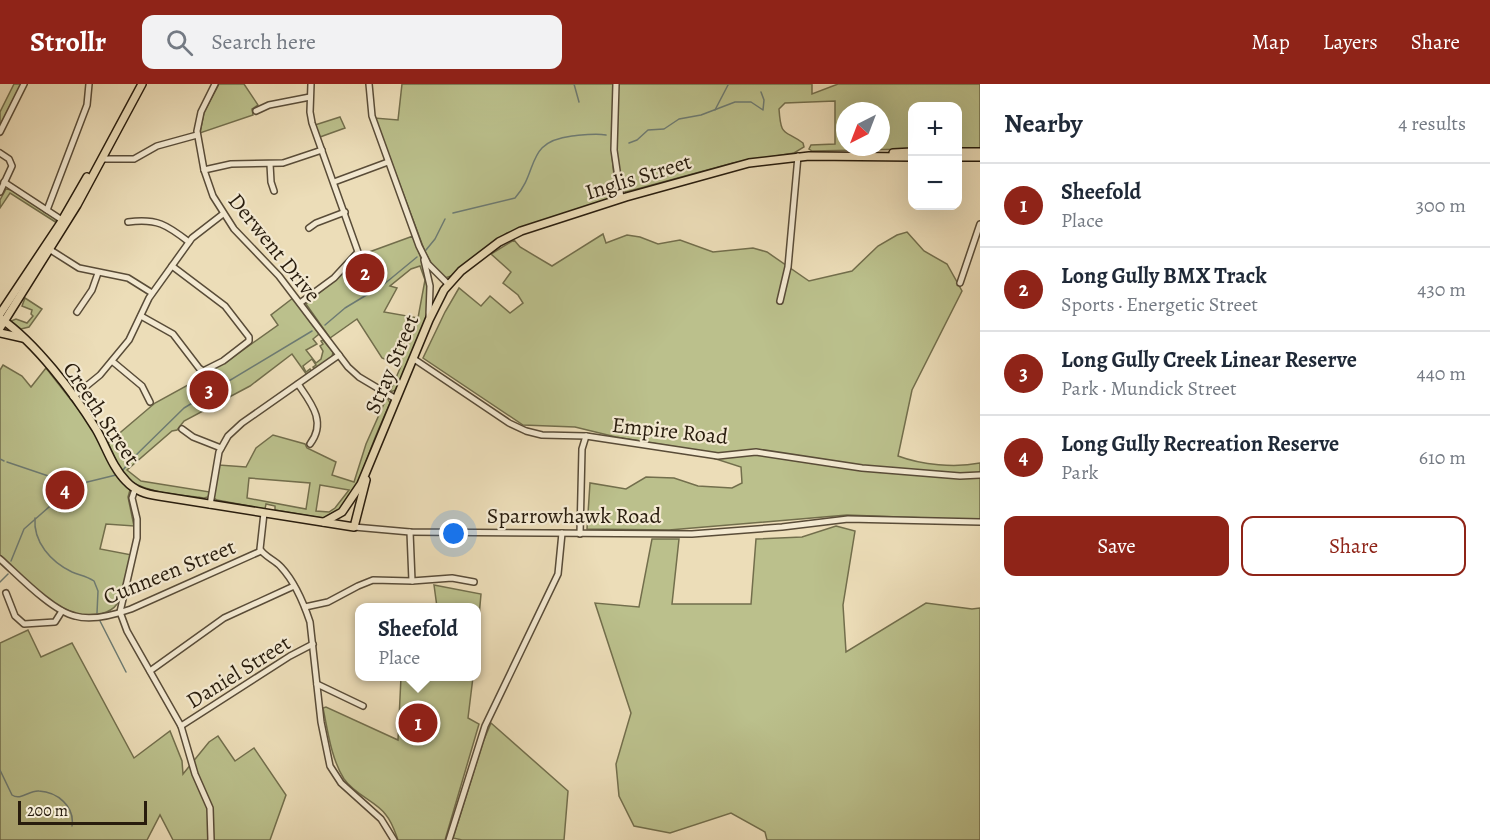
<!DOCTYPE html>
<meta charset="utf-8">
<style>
:root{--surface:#fff;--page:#f2f2f3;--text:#1f2937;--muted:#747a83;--line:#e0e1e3;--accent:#8f2418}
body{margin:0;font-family:Alegreya,serif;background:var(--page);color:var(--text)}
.controls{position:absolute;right:18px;top:18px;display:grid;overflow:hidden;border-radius:12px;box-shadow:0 6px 24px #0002}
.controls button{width:54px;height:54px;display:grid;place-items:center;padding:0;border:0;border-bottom:2px solid var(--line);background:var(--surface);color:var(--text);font:30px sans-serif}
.compass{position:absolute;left:836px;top:18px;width:54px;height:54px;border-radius:50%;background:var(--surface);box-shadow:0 6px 24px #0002;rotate:222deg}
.scale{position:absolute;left:18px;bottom:15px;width:129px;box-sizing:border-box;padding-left:6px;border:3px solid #281c0d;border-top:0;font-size:16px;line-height:21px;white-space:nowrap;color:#281c0d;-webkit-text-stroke:4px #f3e9d1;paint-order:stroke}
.you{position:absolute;left:454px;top:450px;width:21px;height:21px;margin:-15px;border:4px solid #fff;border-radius:50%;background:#1a73e8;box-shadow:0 0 0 9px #1a73e833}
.badge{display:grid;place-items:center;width:39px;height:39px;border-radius:50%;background:var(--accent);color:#fff;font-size:20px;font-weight:700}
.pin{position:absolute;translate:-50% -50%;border:3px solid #fff;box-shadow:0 2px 6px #0006}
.popup{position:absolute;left:355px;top:519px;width:126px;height:78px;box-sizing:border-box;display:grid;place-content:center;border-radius:12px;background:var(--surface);filter:drop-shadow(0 2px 4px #0005);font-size:20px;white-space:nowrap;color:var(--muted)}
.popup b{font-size:22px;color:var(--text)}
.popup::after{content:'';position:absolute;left:50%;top:100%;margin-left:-12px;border:12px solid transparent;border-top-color:var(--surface)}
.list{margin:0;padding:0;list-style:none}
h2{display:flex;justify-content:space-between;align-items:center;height:78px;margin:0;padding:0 24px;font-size:26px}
h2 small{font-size:20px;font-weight:400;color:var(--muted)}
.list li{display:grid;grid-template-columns:39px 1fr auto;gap:18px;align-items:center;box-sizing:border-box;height:84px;padding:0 24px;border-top:2px solid var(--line)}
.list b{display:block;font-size:22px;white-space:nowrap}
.list p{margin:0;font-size:20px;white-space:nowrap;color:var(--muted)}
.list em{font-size:20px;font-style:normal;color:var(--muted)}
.actions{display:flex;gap:12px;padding:18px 24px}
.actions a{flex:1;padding:14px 0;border:2px solid var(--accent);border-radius:12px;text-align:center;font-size:21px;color:var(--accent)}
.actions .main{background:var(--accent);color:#fff}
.icon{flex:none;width:33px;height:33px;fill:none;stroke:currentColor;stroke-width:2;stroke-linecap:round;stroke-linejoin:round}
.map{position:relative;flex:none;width:980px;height:756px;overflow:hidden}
header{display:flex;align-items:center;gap:36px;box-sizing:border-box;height:84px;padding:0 30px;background:var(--accent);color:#fff}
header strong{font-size:28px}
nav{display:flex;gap:33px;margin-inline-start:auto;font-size:21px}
.search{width:420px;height:54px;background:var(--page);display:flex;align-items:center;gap:15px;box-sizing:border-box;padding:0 21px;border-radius:12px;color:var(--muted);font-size:22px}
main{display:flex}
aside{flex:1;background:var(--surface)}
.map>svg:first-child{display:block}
</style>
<header>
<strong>Strollr</strong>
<div class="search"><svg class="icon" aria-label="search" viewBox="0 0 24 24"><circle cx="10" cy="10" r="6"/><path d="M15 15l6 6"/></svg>Search here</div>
<nav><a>Map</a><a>Layers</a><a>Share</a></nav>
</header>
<main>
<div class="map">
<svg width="980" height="756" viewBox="0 0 980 756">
<rect width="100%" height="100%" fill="#ecddb8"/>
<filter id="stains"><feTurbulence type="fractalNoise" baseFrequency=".00333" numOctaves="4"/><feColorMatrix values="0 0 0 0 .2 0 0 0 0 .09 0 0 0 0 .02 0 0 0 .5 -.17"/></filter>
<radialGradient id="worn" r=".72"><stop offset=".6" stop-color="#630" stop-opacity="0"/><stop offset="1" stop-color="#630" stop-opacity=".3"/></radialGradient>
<g fill="#bbc08c" stroke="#726e4c" stroke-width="1.5" fill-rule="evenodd">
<polygon points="14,0 21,0 0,42 0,28"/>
<polygon points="219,0 244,0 258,21 252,25 253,31 200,49 204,28"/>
<polygon points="402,0 613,0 612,70 615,104 613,110 606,116 507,149 481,167 451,192 445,194 434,184 425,168 375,34 398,36"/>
<path d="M618,0H812V10L838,0H980V65H958V22H912V65L812,67L809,65L811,61L835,60V17L785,19L779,25C781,54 784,45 803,59L804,63L794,69L733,79L626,108L621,104L617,69ZM845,27H881V63H845Z"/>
<polygon points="340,33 345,44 320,53 315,41"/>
<polygon points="6,105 12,106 55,134 57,139 10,109 0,124 0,116"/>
<path d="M907,148L924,167L947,180L962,207L912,306L898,372C922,381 955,384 980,379V436L847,431L669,446L587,445L590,399L626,405L646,393L674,394L698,402L732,404L742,399L741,383L682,364L616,353L575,343L523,341L423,274L445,228L459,204L481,222L490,212L510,229L523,219L518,211L503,199L511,188L491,170L514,156L520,163L552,182L603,150L606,159L627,151L640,153L658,160L680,156L713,168L753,164L767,168L809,197L852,187L878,162L897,151Z"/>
<path d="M413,152C419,169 427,187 429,205C431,237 409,277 396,306L390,308L401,282L382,274L357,235L330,254L306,220L336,195L361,171ZM420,182L425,196L418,234L384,228L397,204L390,202L411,185Z"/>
<polygon points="25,214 42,225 29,243 21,245 11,237 16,235 27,239 33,232 31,230 32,226 22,222"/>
<path d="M293,214L319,250L313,255L317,260L306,266L316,279L321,275L323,267L320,262L323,260L321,257L323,256L333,268L332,273L315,285L313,283L316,281L312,275L303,282L306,288L310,285L311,287L307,291L292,270L250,302L184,337L177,346L172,347L127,386L141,397L210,408L208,413L204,414C182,411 141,409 126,393C118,384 113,370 108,359L155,319L199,295L201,290L226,278L278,241L271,231Z"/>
<path d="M3,281L22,292L31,303L46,284L93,344L122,398L130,406L128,413L134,442L106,440L100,465L132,471C128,484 125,510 117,520C113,526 108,528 101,530C63,540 26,495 0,471V286Z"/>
<path d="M387,313L390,319C384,333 378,346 373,359C364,381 351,433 322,434L275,426V422L266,420L265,425L217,416L214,414L219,381L246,383L256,364L273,351L305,360L307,364L336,378L332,391L354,398L366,360ZM249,394L310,399L306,425L247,414ZM320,401L349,406L335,424L329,428L316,427Z"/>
<polygon points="836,442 855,447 843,521 846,568 926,519 972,525 980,524 980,756 767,756 765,748 731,729 670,749 634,742 619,712 616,680 631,629 595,519 639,523 652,455 679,455 672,520 751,520 756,455 802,453"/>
<polygon points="434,501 481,510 477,555 476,524 437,523"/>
<polygon points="28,546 41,573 72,559 134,674 170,647 182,677 183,690 209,658 218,652 235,677 254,664 286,711 270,756 173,756 160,731 147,756 0,756 0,559"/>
<path d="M401,593H473L468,634L479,640L445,756H398C395,748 392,738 386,731C377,718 355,711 344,695C331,674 328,648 323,624L326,623L398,656Z"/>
<polygon points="491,639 568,707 564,756 462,756 453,754 483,658"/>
</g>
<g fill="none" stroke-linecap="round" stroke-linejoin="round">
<g stroke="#6d7b73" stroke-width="1.5">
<polyline points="574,0 579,18"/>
<polyline points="715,26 728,1"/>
<polyline points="629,59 637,56 648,46 664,45 679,35 701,31 735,18 751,18 763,26 764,16 761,8"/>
<path d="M453,129L515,114C540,86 524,58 572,52C583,51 595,49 606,51"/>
<polyline points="426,166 435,155 445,135"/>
<polyline points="325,241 345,224 383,201 417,173"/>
<polyline points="0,375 4,377"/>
<polyline points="7,378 75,401 116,391"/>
<polyline points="123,386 132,375 184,324 312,247"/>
<path d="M35,434C33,458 51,478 72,488C79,491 87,492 94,497L98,507L97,529"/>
<polyline points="11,477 24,445 74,401"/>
<polyline points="0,498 8,490"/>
<polyline points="100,537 126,588"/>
<path d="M0,686L12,711C21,717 29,706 39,707C57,708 75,722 72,742"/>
</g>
<g stroke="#594c38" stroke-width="8">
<g id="minor">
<polyline points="215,0 201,28 197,47 204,86 213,112 234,145 279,192 348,283 359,293 396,315"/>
<polyline points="369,0 372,32 419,162 428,180 448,200"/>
<polyline points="616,0 614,66 621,114"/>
<polyline points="256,27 269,21 310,13"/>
<polyline points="0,48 24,0"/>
<polyline points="0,69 9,75 12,82 0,108"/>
<polyline points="102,75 134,75 157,62 197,51"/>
<polyline points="270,80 271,98 274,107"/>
<polyline points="204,86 231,80 283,79 322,66"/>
<polyline points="4,98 62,136"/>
<polyline points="334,98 388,78"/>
<polyline points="47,126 87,21 89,0"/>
<path d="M128,138C157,134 167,141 189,158"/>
<polyline points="309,144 316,139 345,128"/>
<polyline points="49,165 79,184 128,194 152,209"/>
<polyline points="424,176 430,202 429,232"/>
<polyline points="960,199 980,140"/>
<polyline points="780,217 788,183 798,72"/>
<polyline points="300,219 334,194 358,168 312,39 310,28 311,0"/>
<polyline points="77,228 92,206 98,189"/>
<polyline points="141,232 173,250 199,284 203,287 223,277 249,257 249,253 225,222 172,182"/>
<polyline points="414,275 509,339 526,347 542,351 586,352 718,372 756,368 862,384 960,392 980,391"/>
<polyline points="112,277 142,302 150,318"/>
<path d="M298,300C311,319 327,338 310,360"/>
<polyline points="73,313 100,291 129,256 149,214 192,154 223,130"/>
<polyline points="182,345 193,353 221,364"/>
<polyline points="135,405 132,414 137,435 137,454 120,528 127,547 181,642 195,690 210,724 211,756"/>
<polyline points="210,421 219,368 228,352 242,339 339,271"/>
<path d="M264,429L260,465C265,473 275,476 281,483C295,498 304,520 310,538L321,638L330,682L341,699L381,735L394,756"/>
<polyline points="354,443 410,448 692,450 782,443 848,435 980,438"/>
<polyline points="410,448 412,497"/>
<polyline points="580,450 582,365 586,352"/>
<path d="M0,475C18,491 52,527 75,532C92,537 114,531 131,525L261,467"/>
<polyline points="6,509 15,532 24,540 55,538 62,527"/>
<polyline points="305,523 328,518 358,502 373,496 412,497 452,494 474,498"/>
<polyline points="150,587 224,534 294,502"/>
<polyline points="317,600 363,622"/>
<polyline points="181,642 290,572 313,560"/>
<polyline points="449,756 485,642 558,490 562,449"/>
</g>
</g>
<g stroke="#281c0d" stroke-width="10">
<g id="major">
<polyline points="958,68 980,68"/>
<polyline points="893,69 912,68"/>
<polyline points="958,73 980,73"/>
<polyline points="0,230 60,140 87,93"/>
<path d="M0,234C36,259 73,308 96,345C106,362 112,383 126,397C135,407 146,410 159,412L354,443L366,396"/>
<polyline points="0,244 77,121 142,0"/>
<polyline points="0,249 23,254"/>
<polyline points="324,438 342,428 361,400 429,236 444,206 461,187 499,158 521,147 626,113 749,79 809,72 912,73"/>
</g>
</g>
<use href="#minor" stroke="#f3e9d1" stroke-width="5"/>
<use href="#major" stroke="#ecddb8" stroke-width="7"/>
</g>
<g text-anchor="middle" stroke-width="4.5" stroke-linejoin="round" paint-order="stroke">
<g font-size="22" fill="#281c0d" stroke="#f3e9d1">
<text transform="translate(638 92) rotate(-17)" y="8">Inglis Street</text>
<text transform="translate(275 163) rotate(51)" y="8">Derwent Drive</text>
<text transform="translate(391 280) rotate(-67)" y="8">Stray Street</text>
<text transform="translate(102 329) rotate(56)" y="8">Creeth Street</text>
<text transform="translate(670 346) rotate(6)" y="8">Empire Road</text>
<text x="574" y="439">Sparrowhawk Road</text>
<text transform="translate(169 487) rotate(-22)" y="8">Cunneen Street</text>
<text transform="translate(238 587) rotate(-32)" y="8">Daniel Street</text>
</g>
</g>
<rect width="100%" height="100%" filter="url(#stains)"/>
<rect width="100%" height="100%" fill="url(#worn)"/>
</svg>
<div class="controls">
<button>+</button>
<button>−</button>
</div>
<svg class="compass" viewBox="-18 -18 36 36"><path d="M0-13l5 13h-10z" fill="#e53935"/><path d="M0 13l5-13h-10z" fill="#747a83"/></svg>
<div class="scale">200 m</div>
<div class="you"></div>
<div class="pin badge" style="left:418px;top:639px">1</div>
<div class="popup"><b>Sheefold</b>Place</div>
<div class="pin badge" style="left:365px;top:189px">2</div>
<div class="pin badge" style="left:209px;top:306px">3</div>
<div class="pin badge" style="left:65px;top:406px">4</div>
</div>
<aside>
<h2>Nearby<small>4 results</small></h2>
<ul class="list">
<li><span class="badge">1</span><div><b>Sheefold</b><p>Place</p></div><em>300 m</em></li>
<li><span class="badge">2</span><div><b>Long Gully BMX Track</b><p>Sports · Energetic Street</p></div><em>430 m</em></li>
<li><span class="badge">3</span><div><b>Long Gully Creek Linear Reserve</b><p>Park · Mundick Street</p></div><em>440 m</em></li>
<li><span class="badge">4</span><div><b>Long Gully Recreation Reserve</b><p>Park</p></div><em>610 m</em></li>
</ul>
<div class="actions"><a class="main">Save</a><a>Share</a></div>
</aside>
</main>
